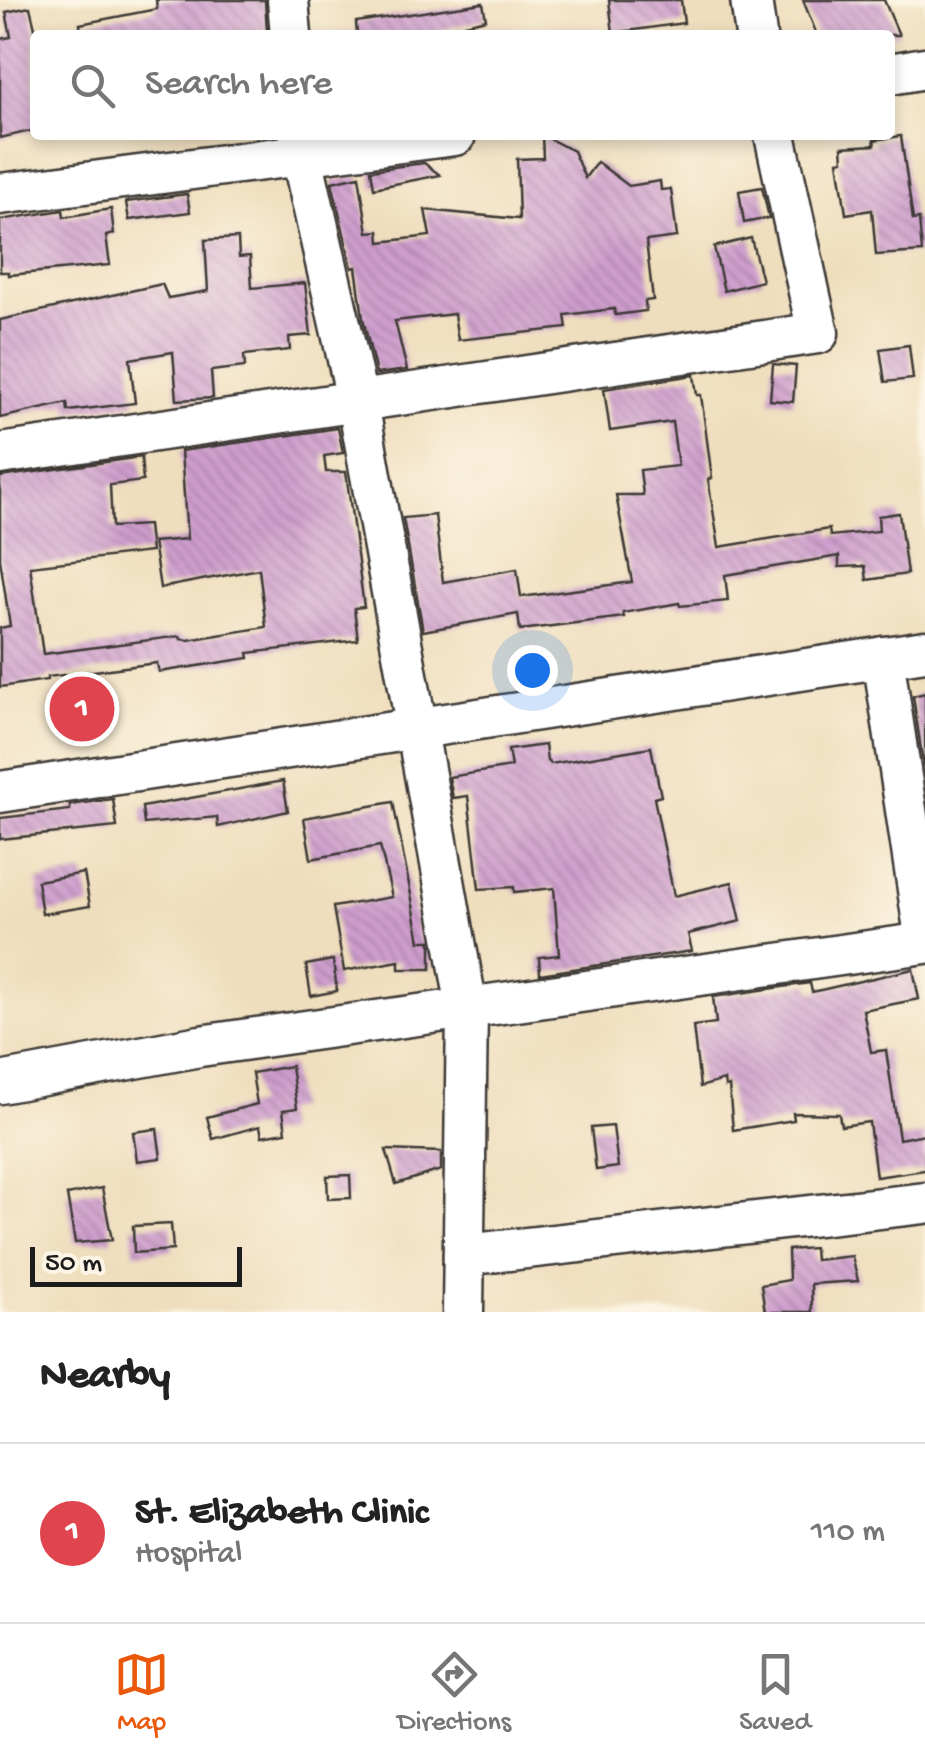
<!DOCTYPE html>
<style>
:root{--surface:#fff;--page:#f2f2f2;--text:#222;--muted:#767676;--line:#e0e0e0;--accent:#ea580c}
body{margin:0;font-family:"Gochi Hand",sans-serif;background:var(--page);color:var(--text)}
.scale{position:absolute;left:30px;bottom:25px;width:212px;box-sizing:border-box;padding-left:10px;border:5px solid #1c1c1c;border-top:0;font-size:28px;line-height:35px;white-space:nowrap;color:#1c1c1c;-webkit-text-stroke:8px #fcf5e5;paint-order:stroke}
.you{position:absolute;left:532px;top:670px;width:35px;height:35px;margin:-25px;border:8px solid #fff;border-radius:50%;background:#1a73e8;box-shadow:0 0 0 15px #1a73e833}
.badge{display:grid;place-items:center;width:65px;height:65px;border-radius:50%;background:var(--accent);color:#fff;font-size:32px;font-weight:700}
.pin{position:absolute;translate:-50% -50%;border:5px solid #fff;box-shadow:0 2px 10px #0006}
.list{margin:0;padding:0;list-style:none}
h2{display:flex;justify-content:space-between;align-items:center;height:130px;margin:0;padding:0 40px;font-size:42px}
h2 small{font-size:32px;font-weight:400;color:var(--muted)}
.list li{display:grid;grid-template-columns:65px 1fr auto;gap:30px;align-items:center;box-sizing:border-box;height:180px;padding:0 40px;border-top:2px solid var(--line)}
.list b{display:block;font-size:38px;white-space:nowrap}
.list p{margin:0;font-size:32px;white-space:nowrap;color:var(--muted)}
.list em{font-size:32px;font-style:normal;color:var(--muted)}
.icon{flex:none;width:55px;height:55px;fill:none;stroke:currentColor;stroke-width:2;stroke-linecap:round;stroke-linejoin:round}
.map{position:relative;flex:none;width:925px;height:1312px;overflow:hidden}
.search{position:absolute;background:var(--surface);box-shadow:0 5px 15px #0003;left:30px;right:30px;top:30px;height:110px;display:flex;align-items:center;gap:25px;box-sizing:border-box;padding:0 35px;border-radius:10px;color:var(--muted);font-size:38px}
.sheet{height:310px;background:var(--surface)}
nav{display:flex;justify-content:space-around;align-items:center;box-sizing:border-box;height:140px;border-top:2px solid var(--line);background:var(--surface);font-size:28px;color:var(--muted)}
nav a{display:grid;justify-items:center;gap:5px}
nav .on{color:var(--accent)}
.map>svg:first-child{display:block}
</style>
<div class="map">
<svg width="925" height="1312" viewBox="0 0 925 1312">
<defs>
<pattern id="building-back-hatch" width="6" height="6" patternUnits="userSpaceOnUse" patternTransform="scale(2.5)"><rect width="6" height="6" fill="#cf9ece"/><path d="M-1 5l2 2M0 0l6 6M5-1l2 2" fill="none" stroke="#a780a6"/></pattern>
</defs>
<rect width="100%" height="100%" fill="#fcf5e5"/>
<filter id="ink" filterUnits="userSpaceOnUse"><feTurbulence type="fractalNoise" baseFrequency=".01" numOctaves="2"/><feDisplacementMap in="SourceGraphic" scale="20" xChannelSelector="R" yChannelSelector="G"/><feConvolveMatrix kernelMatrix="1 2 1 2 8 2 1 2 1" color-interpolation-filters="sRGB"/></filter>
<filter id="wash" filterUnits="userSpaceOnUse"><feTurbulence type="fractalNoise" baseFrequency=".0048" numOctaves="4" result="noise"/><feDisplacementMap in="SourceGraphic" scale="40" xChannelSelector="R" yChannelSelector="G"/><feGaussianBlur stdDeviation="2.25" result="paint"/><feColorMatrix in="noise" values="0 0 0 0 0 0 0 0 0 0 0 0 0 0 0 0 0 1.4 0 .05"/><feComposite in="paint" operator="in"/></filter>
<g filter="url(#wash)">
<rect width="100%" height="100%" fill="#efdebd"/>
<g id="blocks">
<g fill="url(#building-back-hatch)">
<polygon points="156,0 265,0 267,32 246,35 81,35 80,24 157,9"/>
<polygon points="609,0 681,0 684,23 613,33"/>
<polygon points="803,0 884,0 899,35 817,35"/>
<polygon points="483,3 486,19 420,35 357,35 356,22"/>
<polygon points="30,7 35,28 35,130 0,138 0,39 11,37 6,12"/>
<polygon points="542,135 573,151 585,178 597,162 629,186 660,181 661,190 671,189 677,237 646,241 653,300 645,301 646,311 615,315 614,309 565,315 567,328 458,340 454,314 395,321 407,370 376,374 363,318 356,267 352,268 332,182 359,176 368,232 379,231 380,242 430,236 425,210 519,219 517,159 543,158"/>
<polygon points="901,136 913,220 919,219 922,252 876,255 872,210 846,214 838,161 843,160 842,147 875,145 874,140"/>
<polygon points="424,163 440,175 374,188 371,170"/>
<polygon points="762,187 769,218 744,223 739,191"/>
<polygon points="187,194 190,212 129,220 126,202"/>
<polygon points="111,209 114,234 106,236 110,265 9,275 9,272 0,272 0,220 63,210 64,217"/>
<polygon points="238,238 239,257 250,256 252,288 305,283 311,335 289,337 290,350 244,355 245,367 211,371 213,398 177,400 173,352 130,359 135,403 68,411 67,403 0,418 0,320 162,284 168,298 208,291 205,240"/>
<polygon points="751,238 762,281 724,291 714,247"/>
<polygon points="909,345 913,379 885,382 880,349"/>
<polygon points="773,364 796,366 793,402 770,400"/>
<polygon points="694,375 697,395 701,395 712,478 708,479 719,547 829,529 830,536 879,531 878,516 899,513 907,574 867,580 865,566 839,567 839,556 725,575 728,601 680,606 679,603 623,613 624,617 520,630 518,614 423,631 403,518 435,515 443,582 517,569 521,597 632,582 616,495 643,495 640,470 678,466 672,422 610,431 604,389"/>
<polygon points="338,428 343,453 324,456 326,472 346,472 364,607 354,608 358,640 248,653 249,658 159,672 157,663 47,677 47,680 0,687 0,628 10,626 0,559 0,477 141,457 143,481 110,485 112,527 148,525 151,552 30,566 43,654 180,636 181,639 188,640 266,627 259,569 160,588 153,542 187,539 181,451"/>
<polygon points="925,693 925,776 913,696"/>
<polygon points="545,745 547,761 551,764 651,747 661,796 654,798 674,896 732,882 741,921 688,934 692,951 540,974 539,957 559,955 554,888 514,892 514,887 479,889 468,796 453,798 449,777 511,767 508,750"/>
<polygon points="283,781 288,811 218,827 217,817 144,824 142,807"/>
<polygon points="113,799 117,827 0,839 0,818 70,810 70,805"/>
<polygon points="393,802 420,941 431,941 431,969 399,969 399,961 344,971 333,907 392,897 380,846 311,859 304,818"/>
<polygon points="84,873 90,906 42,914 37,881"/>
<polygon points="333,960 337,991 311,996 306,965"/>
<polygon points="913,969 919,999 863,1010 871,1052 886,1050 899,1139 925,1134 925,1170 876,1177 869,1122 841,1126 839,1114 793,1113 794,1120 733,1130 729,1086 725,1087 724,1080 700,1087 693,1026 716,1023 713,997 810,983 812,992"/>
<polygon points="291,1066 297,1108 283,1110 286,1132 262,1136 260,1126 213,1139 207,1117 257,1104 252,1073"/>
<polygon points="613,1126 618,1167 596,1170 591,1128"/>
<polygon points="157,1129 161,1158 137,1161 133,1132"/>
<polygon points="386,1150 441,1152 441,1170 396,1184"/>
<polygon points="350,1175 351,1198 328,1199 327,1176"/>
<polygon points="102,1188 112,1240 75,1243 67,1195"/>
<polygon points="171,1224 173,1250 134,1253 133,1226"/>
<polygon points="814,1248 815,1260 852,1256 858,1281 811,1284 812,1312 765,1312 761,1285 789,1280 788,1250"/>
</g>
</g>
</g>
<g filter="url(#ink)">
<use href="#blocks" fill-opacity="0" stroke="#3c3934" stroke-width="2.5"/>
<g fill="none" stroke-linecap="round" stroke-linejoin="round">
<g stroke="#3c3934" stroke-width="45">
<g id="minor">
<polyline points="288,0 291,35"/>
<polyline points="751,0 756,35"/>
<polyline points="890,74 925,68"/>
<polyline points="300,135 302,157 358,403 467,1008 463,1312"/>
<polyline points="0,194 455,135"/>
<polyline points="0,454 818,333 775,135"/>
<polyline points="883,657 925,936"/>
<polyline points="0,792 925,651"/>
<polyline points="0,1083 200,1046 925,943"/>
<polyline points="464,1255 925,1203"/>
</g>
</g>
<use href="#minor" stroke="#fff" stroke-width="40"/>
</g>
</g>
</svg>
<div class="scale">50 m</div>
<div class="you"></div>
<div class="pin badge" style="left:82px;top:709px;background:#e0444e">1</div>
<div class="search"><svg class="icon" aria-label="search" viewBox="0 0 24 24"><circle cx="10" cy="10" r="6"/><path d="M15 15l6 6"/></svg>Search here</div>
</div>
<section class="sheet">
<h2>Nearby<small></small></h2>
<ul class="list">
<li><span class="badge" style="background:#e0444e">1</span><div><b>St. Elizabeth Clinic</b><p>Hospital</p></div><em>110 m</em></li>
</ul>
</section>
<nav>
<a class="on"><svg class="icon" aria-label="map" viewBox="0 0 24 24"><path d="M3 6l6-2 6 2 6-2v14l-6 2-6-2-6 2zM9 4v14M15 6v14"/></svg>Map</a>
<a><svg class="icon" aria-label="directions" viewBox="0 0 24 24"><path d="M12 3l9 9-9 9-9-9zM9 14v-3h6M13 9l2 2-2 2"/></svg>Directions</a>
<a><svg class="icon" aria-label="saved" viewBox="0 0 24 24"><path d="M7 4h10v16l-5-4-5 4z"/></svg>Saved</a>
</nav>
